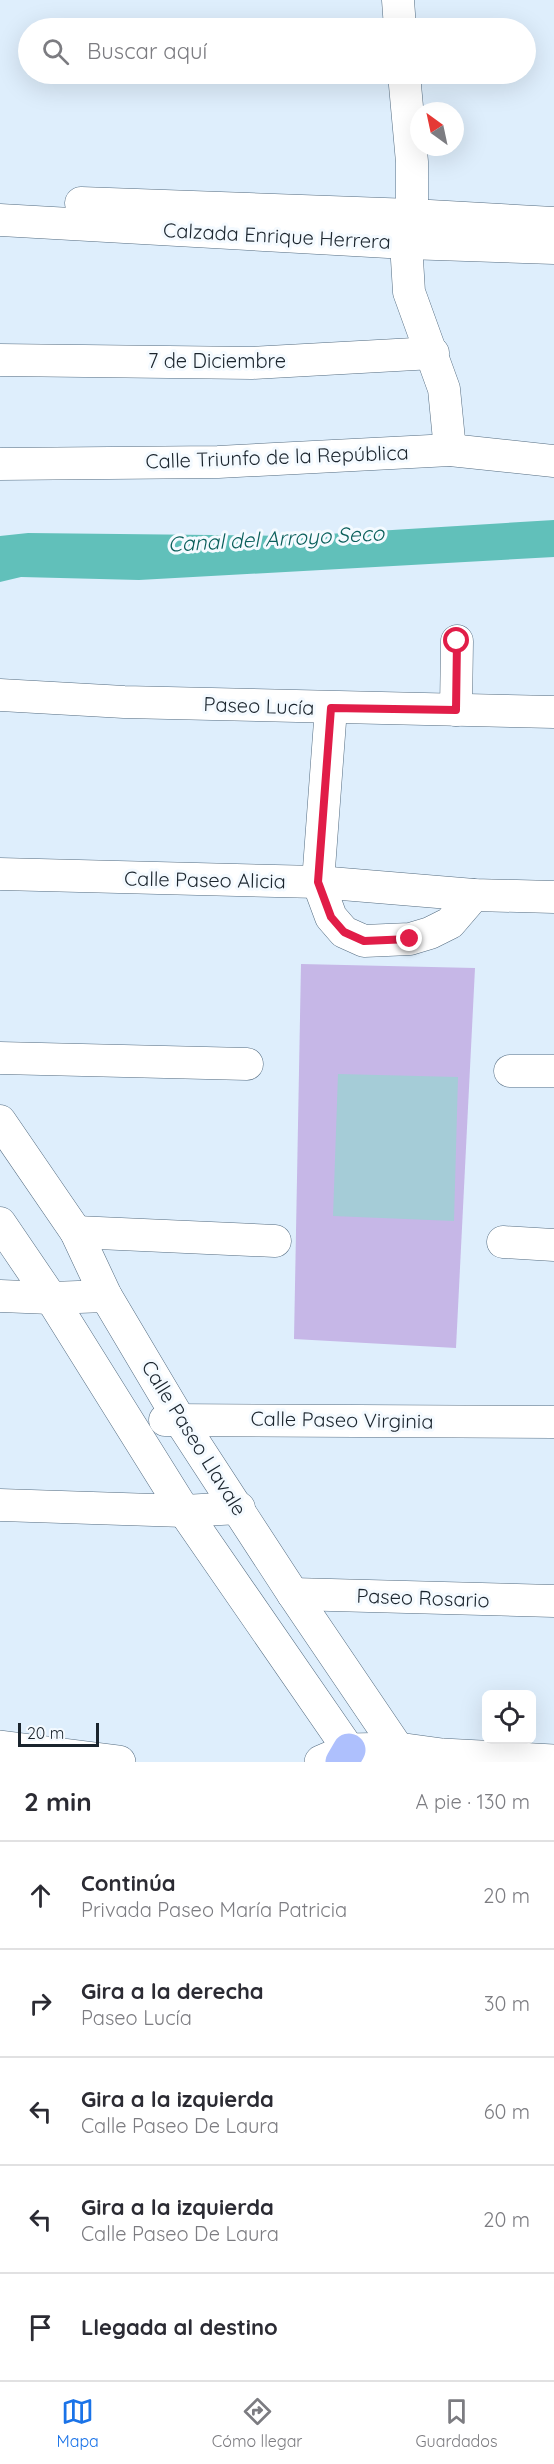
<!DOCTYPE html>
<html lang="es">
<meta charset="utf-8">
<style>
:root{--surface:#fff;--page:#f7f7f7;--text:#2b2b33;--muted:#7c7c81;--line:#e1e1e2;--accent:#1a73e8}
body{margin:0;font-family:Quicksand,sans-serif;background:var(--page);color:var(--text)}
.controls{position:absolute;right:18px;bottom:18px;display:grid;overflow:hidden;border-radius:9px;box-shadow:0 6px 24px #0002}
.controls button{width:54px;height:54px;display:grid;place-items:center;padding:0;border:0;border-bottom:2px solid var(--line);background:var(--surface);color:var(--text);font:30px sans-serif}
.compass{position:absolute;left:410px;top:102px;width:54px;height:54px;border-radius:50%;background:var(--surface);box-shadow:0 6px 24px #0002;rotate:327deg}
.scale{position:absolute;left:18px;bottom:15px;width:81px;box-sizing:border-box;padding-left:6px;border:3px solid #1a242d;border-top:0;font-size:16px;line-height:21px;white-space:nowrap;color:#1a242d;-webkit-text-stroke:4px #f4faff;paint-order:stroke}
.stop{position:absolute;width:18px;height:18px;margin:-14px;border:4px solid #e11d48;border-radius:50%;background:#fff}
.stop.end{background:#e11d48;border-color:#fff;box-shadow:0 2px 6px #0008}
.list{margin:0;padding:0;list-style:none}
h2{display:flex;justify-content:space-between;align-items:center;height:78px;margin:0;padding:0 24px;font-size:26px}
h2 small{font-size:20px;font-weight:400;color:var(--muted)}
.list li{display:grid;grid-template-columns:39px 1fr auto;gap:18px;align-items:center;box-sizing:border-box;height:108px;padding:0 24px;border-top:2px solid var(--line)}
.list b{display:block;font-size:22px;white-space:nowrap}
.list p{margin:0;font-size:20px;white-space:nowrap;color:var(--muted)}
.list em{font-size:20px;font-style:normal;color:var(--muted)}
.icon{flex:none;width:33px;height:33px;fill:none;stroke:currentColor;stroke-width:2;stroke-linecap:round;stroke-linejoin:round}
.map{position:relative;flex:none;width:554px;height:1762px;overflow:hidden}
.search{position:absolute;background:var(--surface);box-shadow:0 6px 24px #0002;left:18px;right:18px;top:18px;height:66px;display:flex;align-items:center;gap:15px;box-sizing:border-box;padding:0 21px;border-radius:33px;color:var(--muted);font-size:22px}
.sheet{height:618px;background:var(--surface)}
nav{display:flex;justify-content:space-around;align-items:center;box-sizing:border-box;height:84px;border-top:2px solid var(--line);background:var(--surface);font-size:16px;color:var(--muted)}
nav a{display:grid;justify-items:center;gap:3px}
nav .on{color:var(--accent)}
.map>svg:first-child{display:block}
</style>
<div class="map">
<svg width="554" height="1762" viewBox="0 0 554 1762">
<rect width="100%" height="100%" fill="#deeefc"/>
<polygon fill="#c6b7e7" points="301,964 475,968 456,1348 294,1339"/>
<polygon fill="#61c0ba" points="554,520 554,557 139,580 21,577 0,582 0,536 28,533 295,536"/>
<polygon fill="#a5ccd7" points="338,1074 458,1077 454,1221 333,1216"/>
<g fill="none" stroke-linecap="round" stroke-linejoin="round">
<g stroke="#546c81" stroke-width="33">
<g id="street">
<polyline points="398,0 400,28"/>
<polyline points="404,74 412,162 412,215 406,243 409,292 444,389 450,450"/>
<polyline points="81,203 412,215 554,223"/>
<polyline points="0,220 406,243 554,248"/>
<polyline points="0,360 252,363 433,353"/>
<polyline points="0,464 218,462 450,450 554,461"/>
<polyline points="0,695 124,702 554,712"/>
<polyline points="331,708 318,882 331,917 344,932 364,941 410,939 430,933 450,923 474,895"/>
<polyline points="456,710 457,641"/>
<polyline points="0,874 318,882 474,895 554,897"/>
<polyline points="0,1058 247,1064"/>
<polyline points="510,1071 554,1071"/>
<polyline points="0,1121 76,1232 106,1296 179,1419 293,1594 398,1749"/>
<polyline points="0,1223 51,1298 184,1511 349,1750"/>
<polyline points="76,1232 275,1241"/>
<polyline points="503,1242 554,1245"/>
<polyline points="0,1296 51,1298 106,1296"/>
<polyline points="165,1420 554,1422"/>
<polyline points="0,1505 184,1511 239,1508"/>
<polyline points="293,1594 554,1601"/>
</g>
</g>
<g stroke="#546c81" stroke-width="34">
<g id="secondary">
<polyline points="0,1747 119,1762"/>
<polyline points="321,1762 349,1750 398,1749 442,1755 554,1761"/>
</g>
</g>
<g stroke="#7a89b4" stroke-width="34">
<polyline id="highway" points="342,1762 349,1750"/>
</g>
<use href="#street" stroke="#fff" stroke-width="32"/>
<use href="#secondary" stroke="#fff" stroke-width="33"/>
<use href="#highway" stroke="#aec0fd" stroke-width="33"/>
</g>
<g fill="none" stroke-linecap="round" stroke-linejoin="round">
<polyline stroke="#e11d48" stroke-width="8" points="410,939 364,941 344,932 331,917 318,882 331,708 456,710 457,641"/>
</g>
<g text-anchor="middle" stroke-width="6" stroke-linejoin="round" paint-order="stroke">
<g font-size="20" fill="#1a242d" stroke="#f4faff">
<text transform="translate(277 236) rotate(3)" y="7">Calzada Enrique Herrera</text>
<text x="217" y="368">7 de Diciembre</text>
<text transform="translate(277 457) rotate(-2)" y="7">Calle Triunfo de la República</text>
<text transform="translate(259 706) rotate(2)" y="7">Paseo Lucía</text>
<text transform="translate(205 880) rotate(1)" y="7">Calle Paseo Alicia</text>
<text transform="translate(342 1420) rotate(1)" y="7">Calle Paseo Virginia</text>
<text transform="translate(194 1438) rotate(58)" y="7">Calle Paseo Llavale</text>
<text transform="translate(423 1598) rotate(2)" y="7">Paseo Rosario</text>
</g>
<g font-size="21" font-style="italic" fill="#0b5f5b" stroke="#f4faff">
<text transform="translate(276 539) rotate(-3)" y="7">Canal del Arroyo Seco</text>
</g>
</g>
</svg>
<div class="controls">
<button><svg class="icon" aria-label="locate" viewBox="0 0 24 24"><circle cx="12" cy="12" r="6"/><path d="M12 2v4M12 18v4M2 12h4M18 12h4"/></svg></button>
</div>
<svg class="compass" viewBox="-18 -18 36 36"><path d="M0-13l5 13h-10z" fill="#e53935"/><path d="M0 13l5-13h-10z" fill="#7c7c81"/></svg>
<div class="scale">20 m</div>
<div class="stop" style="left:457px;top:641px"></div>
<div class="stop end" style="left:410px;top:939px"></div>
<div class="search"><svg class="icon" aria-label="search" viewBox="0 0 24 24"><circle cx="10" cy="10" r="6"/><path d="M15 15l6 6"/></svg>Buscar aquí</div>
</div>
<section class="sheet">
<h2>2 min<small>A pie · 130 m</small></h2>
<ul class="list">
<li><svg class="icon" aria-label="ahead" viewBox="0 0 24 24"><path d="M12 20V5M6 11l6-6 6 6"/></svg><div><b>Continúa</b><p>Privada Paseo María Patricia</p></div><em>20 m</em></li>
<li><svg class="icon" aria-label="right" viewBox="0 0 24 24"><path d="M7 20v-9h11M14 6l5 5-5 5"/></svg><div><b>Gira a la derecha</b><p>Paseo Lucía</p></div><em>30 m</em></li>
<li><svg class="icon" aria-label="left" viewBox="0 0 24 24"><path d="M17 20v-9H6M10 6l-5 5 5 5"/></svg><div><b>Gira a la izquierda</b><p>Calle Paseo De Laura</p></div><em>60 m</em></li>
<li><svg class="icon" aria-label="left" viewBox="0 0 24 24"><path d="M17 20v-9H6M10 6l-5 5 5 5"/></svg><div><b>Gira a la izquierda</b><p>Calle Paseo De Laura</p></div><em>20 m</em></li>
<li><svg class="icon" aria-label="arrive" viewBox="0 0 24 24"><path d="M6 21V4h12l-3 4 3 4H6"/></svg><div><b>Llegada al destino</b></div></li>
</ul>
</section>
<nav>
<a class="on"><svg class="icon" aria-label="map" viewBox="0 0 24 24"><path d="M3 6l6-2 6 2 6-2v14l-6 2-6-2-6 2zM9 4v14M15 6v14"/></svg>Mapa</a>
<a><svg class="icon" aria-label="directions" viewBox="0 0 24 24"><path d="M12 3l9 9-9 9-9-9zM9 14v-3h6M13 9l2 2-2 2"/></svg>Cómo llegar</a>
<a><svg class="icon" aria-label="saved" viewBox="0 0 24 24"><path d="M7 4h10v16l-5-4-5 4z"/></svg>Guardados</a>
</nav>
